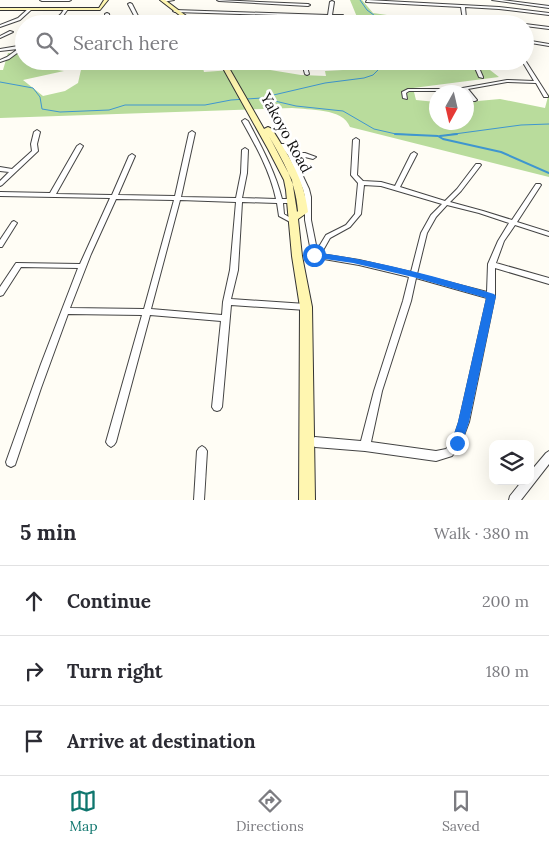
<!DOCTYPE html>
<meta charset="utf-8">
<style>
:root{--surface:#fff;--page:#f7f7f7;--text:#2b2b33;--muted:#7c7c81;--line:#e1e1e2;--accent:#0f766e}
body{margin:0;font-family:Lora,serif;background:var(--page);color:var(--text)}
.controls{position:absolute;right:15px;bottom:15px;display:grid;overflow:hidden;border-radius:10px;box-shadow:0 5px 20px #0002}
.controls button{width:45px;height:45px;display:grid;place-items:center;padding:0;border:0;border-bottom:1px solid var(--line);background:var(--surface);color:var(--text);font:25px sans-serif}
.compass{position:absolute;left:429px;top:85px;width:45px;height:45px;border-radius:50%;background:var(--surface);box-shadow:0 5px 20px #0002;rotate:188deg}
.stop{position:absolute;width:15px;height:15px;margin:-11px;border:4px solid #1a73e8;border-radius:50%;background:#fff}
.stop.end{background:#1a73e8;border-color:#fff;box-shadow:0 1px 5px #0008}
.list{margin:0;padding:0;list-style:none}
h2{display:flex;justify-content:space-between;align-items:center;height:65px;margin:0;padding:0 20px;font-size:21px}
h2 small{font-size:16px;font-weight:400;color:var(--muted)}
.list li{display:grid;grid-template-columns:32px 1fr auto;gap:15px;align-items:center;box-sizing:border-box;height:70px;padding:0 20px;border-top:1px solid var(--line)}
.list b{display:block;font-size:19px;white-space:nowrap}
.list em{font-size:16px;font-style:normal;color:var(--muted)}
.icon{flex:none;width:28px;height:28px;fill:none;stroke:currentColor;stroke-width:2;stroke-linecap:round;stroke-linejoin:round}
.map{position:relative;flex:none;width:549px;height:500px;overflow:hidden}
.search{position:absolute;background:var(--surface);box-shadow:0 5px 20px #0002;left:15px;right:15px;top:15px;height:55px;display:flex;align-items:center;gap:12px;box-sizing:border-box;padding:0 18px;border-radius:28px;color:var(--muted);font-size:19px}
.sheet{height:275px;background:var(--surface)}
nav{display:flex;justify-content:space-around;align-items:center;box-sizing:border-box;height:70px;border-top:1px solid var(--line);background:var(--surface);font-size:14px;color:var(--muted)}
nav a{display:grid;justify-items:center;gap:2px}
nav .on{color:var(--accent)}
.map>svg:first-child{display:block}
</style>
<div class="map">
<svg width="549" height="500" viewBox="0 0 549 500">
<rect width="100%" height="100%" fill="#fffdf5"/>
<g fill="#b9dc9c">
<polygon points="350,0 362,0 373,13 394,16 420,24 364,24 357,17"/>
<path d="M8,53L24,54V61H62L50,69L64,71L23,80L43,96L65,91L78,83L83,61H128L171,65L175,61H201L204,72L258,68L301,75L326,76L325,71L343,70L340,61H425L440,67L490,70L499,77L413,88L416,100L436,102V122H466L467,102L500,99L545,108L549,93V177L350,127C343,108 309,110 292,108L0,118V70H3Z"/>
</g>
<g fill="none" stroke-linecap="round" stroke-linejoin="round">
<g stroke="#3f96cf" stroke-width="1">
<polyline points="360,0 367,10 386,24"/>
<polyline points="0,82 33,88 40,97 42,109 60,112 109,110 125,105 205,105 231,100 262,98 296,106 343,111 374,129 396,134 417,135"/>
<polyline points="265,97 325,83 364,78 373,75 387,61"/>
<polyline points="447,135 521,125 549,124"/>
</g>
<g stroke="#3f96cf" stroke-width="2">
<polyline points="395,134 438,136 443,139 501,152 549,173"/>
<polyline points="440,136 457,134"/>
</g>
<g stroke="#444" stroke-width="2">
<g id="street">
<polygon points="40,0 71,0 69,1 42,1"/>
<polygon points="164,0 174,0 163,2"/>
<polygon points="217,0 308,4 310,5 308,6 219,1"/>
<polygon points="367,0 499,7 549,13 549,15 499,9 465,7 466,18 512,24 498,24 463,20 461,7 366,2"/>
<polygon points="492,0 502,0 549,6 549,8"/>
<polygon points="332,1 334,2 332,15 343,15 344,17 175,12 173,11 175,10 328,15 330,2"/>
<polygon points="130,3 132,4 140,20 178,16 180,17 128,24 114,24 137,21 128,4"/>
<polygon points="29,8 32,9 20,20 0,27 0,25 18,18"/>
<polygon points="65,8 68,9 63,16 95,20 91,24 87,24 90,21 61,18 54,24 50,24 61,14"/>
<polygon points="107,13 109,14 111,24 107,24 105,14"/>
<polygon points="525,24 549,27 549,29 525,26"/>
<polygon points="10,31 13,32 0,38 0,36"/>
<polygon points="525,40 549,44 549,46 525,42"/>
<polygon points="24,45 24,48 9,59 0,62 0,60 7,57 18,49 0,51 0,49"/>
<polygon points="525,60 548,96 548,97 544,97 536,83 507,82 468,89 477,100 475,101 473,101 464,90 457,91 409,91 406,93 407,99 403,98 402,92 408,89 457,89 507,80 534,81 522,61 525,61"/>
<polygon points="81,61 85,61 82,64 80,63"/>
<polygon points="231,61 235,61 239,68 239,69 235,69"/>
<polygon points="294,61 336,61 334,62 306,63 309,74 307,75 305,74 302,63 253,65 251,64 253,63"/>
<polygon points="472,61 476,61 483,77 483,78 479,77"/>
<path d="M245,119L248,121C261,146 275,171 282,199H290L293,201L290,203H283L284,214L297,222L296,223H292L279,216L277,203L242,202L238,270L231,299L306,304L309,305L310,307L309,309L306,310L231,305L222,407L220,410L217,411L214,410L212,407L221,321L150,315L116,442L114,445L111,447L108,445L106,442L142,315L68,314L41,388L16,462L15,465L11,467L7,465L6,462L41,364L78,268L21,267L3,295L0,296V287L16,263L80,264L110,198L0,196V192L50,193L77,146L80,144L83,146L56,194L112,195L129,156L132,154L135,156L118,195L175,196L189,133L192,131L195,133L181,197L236,198L241,173L242,150L245,148L248,150L247,173L242,198L276,199C270,171 256,146 242,121ZM116,199L174,200L144,309L70,308L91,254ZM180,200L236,202L230,270L223,302L222,315L151,309Z"/>
<polygon points="37,130 40,132 37,144 38,151 2,185 0,186 0,181 9,172 0,171 0,167 12,169 32,151 31,144 34,132"/>
<path d="M356,138L359,140L357,175L363,181L381,182L395,186L411,154L414,152L417,154L400,187L445,201L457,189L476,164H480L481,165L461,191L450,202L483,211L512,220L536,184H540L541,185L517,222L549,232V236L515,225L504,241L496,263L549,278V284L495,268V296L469,422L460,446L452,456L436,461L365,451L315,447L312,445L310,442L312,439L315,437L361,441L374,391L403,301L409,277L359,265L312,257L305,220V197L303,189L288,155L280,145L281,144H285L293,153H305L316,157L313,159L305,157H294L309,189L311,197V220L317,250L326,235L346,225L355,214L358,183L351,175L353,140ZM364,185L381,186L442,204L431,215L421,233L411,272L359,260L321,254L330,238L350,227L361,214ZM447,205L479,213L509,223L498,241L488,264L487,292L417,274L427,233L436,217ZM416,278L487,298L459,422L453,440L446,449L436,451L371,442L382,391L411,301Z"/>
<polygon points="14,221 17,223 2,247 0,247 0,240 12,222"/>
<polygon points="202,446 205,448 207,451 204,500 194,500 197,451 199,448"/>
<polygon points="549,451 549,464 521,500 509,500 510,496 522,481 530,481 530,472 546,453"/>
</g>
</g>
<g stroke="#333" stroke-width="2">
<g id="secondary">
<polygon points="104,0 108,0 100,10 0,10 0,8 99,8"/>
<polygon points="160,0 165,0 197,24 191,24"/>
<path d="M219,61H225L264,129L268,127L272,129C289,157 304,178 308,212L298,219L302,256L312,307L315,500H299L300,307L292,256L286,190L284,180L268,149ZM269,136C283,161 296,182 298,211L297,212L292,180Z"/>
</g>
</g>
<use href="#street" fill="#fff" fill-rule="evenodd"/>
<use href="#secondary" fill="#fff6b0" fill-rule="evenodd"/>
</g>
<path fill="#1a73e8" d="M314,252C375,260 435,276 494,294L496,296L469,422L461,447L457,448L453,447L451,443L458,422L486,298L413,277L353,263L311,257L309,255Z"/>
<g text-anchor="middle" stroke-width="5" stroke-linejoin="round" paint-order="stroke">
<g font-size="15" fill="#111" stroke="#fff">
<text transform="translate(286 133) rotate(61)" y="5">Yakoyo Road</text>
</g>
</g>
</svg>
<div class="controls">
<button><svg class="icon" aria-label="layers" viewBox="0 0 24 24"><path d="M12 4l9 5-9 5-9-5zM3 14l9 5 9-5"/></svg></button>
</div>
<svg class="compass" viewBox="-18 -18 36 36"><path d="M0-13l5 13h-10z" fill="#e53935"/><path d="M0 13l5-13h-10z" fill="#7c7c81"/></svg>
<div class="stop" style="left:314px;top:255px"></div>
<div class="stop end" style="left:457px;top:443px"></div>
<div class="search"><svg class="icon" aria-label="search" viewBox="0 0 24 24"><circle cx="10" cy="10" r="6"/><path d="M15 15l6 6"/></svg>Search here</div>
</div>
<section class="sheet">
<h2>5 min<small>Walk · 380 m</small></h2>
<ul class="list">
<li><svg class="icon" aria-label="ahead" viewBox="0 0 24 24"><path d="M12 20V5M6 11l6-6 6 6"/></svg><div><b>Continue</b></div><em>200 m</em></li>
<li><svg class="icon" aria-label="right" viewBox="0 0 24 24"><path d="M7 20v-9h11M14 6l5 5-5 5"/></svg><div><b>Turn right</b></div><em>180 m</em></li>
<li><svg class="icon" aria-label="arrive" viewBox="0 0 24 24"><path d="M6 21V4h12l-3 4 3 4H6"/></svg><div><b>Arrive at destination</b></div></li>
</ul>
</section>
<nav>
<a class="on"><svg class="icon" aria-label="map" viewBox="0 0 24 24"><path d="M3 6l6-2 6 2 6-2v14l-6 2-6-2-6 2zM9 4v14M15 6v14"/></svg>Map</a>
<a><svg class="icon" aria-label="directions" viewBox="0 0 24 24"><path d="M12 3l9 9-9 9-9-9zM9 14v-3h6M13 9l2 2-2 2"/></svg>Directions</a>
<a><svg class="icon" aria-label="saved" viewBox="0 0 24 24"><path d="M7 4h10v16l-5-4-5 4z"/></svg>Saved</a>
</nav>
